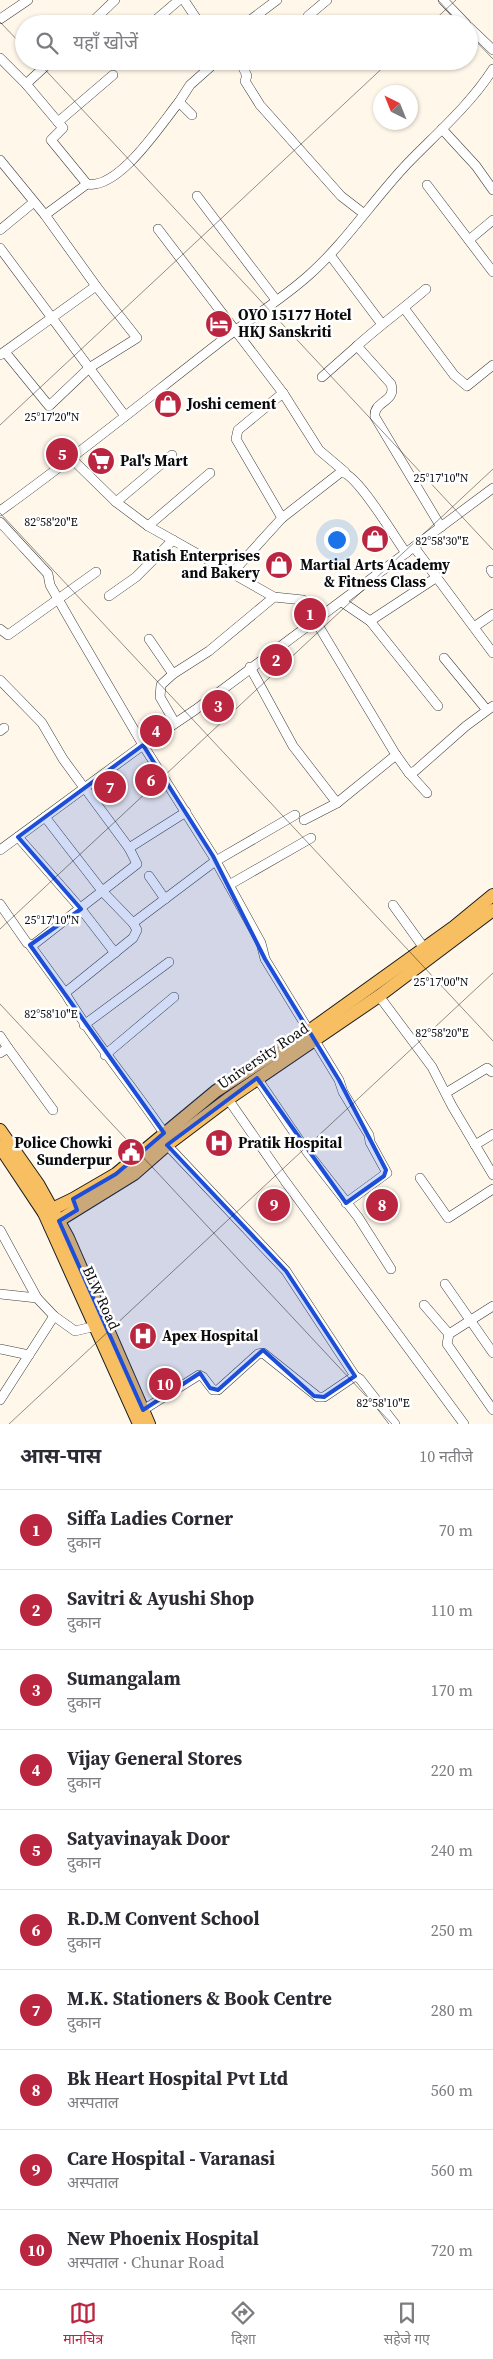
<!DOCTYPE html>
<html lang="hi">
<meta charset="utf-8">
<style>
:root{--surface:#fff;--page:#f7f7f7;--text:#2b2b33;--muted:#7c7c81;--line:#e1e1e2;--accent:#ba2540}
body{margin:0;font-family:"Source Serif 4","Noto Sans Devanagari",serif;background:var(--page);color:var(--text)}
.compass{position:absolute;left:373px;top:85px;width:45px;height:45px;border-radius:50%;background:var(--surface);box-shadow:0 1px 4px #0004;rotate:317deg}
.you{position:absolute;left:336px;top:539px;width:18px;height:18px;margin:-12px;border:4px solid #fff;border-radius:50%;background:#1a73e8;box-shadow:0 0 0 8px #1a73e833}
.badge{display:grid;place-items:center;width:32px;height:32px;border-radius:50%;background:var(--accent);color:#fff;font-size:16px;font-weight:700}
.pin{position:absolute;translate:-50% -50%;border:2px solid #fff;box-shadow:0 1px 5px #0006}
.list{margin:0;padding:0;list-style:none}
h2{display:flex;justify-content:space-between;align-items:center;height:65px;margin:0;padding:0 20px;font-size:21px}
h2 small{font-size:16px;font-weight:400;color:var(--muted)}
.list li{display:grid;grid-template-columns:32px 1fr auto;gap:15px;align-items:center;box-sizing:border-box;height:80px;padding:0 20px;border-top:1px solid var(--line)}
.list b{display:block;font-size:19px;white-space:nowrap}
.list p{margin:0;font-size:16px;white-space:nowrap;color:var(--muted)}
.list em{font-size:16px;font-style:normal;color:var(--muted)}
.icon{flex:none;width:28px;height:28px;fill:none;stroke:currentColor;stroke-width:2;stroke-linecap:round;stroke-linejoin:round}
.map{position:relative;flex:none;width:493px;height:1424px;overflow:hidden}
.search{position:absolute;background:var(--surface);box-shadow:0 1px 4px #0004;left:15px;right:15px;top:15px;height:55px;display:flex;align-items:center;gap:12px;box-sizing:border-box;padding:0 18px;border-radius:28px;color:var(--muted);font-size:19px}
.sheet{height:865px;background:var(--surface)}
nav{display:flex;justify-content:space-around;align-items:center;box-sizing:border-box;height:70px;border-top:1px solid var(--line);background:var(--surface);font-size:14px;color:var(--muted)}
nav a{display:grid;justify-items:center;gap:2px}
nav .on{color:var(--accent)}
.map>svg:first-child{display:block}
</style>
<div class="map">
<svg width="493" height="1424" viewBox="0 0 493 1424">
<rect width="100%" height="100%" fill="#fff8ea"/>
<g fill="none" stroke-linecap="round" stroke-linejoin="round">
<g stroke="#3f3f3f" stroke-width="10">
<g id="street">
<polyline points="184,0 200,24"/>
<polyline points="443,0 466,24"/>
<polyline points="308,16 327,0"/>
<polyline points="0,19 28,0"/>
<polyline points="90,24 115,0"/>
<polyline points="151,24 179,0"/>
<polyline points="245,24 277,0"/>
<polyline points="469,27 493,50"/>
<polyline points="0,58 26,84 63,128 51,140 87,184 45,215"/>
<polyline points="240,61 247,76 245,81 260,105 341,196 363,213"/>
<polyline points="26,84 51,61"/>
<polyline points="192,115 179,102 190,85 217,61"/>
<polyline points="58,122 113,75"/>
<polyline points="442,129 476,166 493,190"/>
<polyline points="0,160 45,215 96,286 0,355"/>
<path d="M87,184C119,190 161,124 179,102"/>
<polyline points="427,185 493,272"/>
<polyline points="197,196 276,300"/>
<polyline points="158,229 283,393 238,430 236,439 282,518 232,573"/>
<polyline points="0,230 34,202"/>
<polyline points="469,240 493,220"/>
<polyline points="0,248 125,416"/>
<polyline points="330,255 381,323"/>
<path d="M426,289C403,309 379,326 357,346L391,384C397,403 373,400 375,417L441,527"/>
<polyline points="404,308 454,375 467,386 493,365"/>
<polyline points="5,352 49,406 89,368 137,338 96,286"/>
<polyline points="322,377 357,346"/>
<polyline points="283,393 319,450 345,472"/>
<polyline points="72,459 116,502 148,526 274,597 303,600 323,615"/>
<polyline points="116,502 172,455"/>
<path d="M0,511C74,458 144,401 216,345C246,321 280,301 309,275C346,242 373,200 407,164C436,134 470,105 493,69"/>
<path d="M282,518L341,472C357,473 395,538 406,553"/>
<polyline points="0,522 48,574 50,585 74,627 143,745 213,856 261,943 265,959 339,1080 343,1092 369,1135 370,1142 387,1173 346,1203"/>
<polyline points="148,526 210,473"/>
<polyline points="414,547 493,653"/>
<polyline points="491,570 493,573"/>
<polyline points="109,596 136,577 173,540"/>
<polyline points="342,602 370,621 438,706"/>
<polyline points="315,620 396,755 409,773 415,771 466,726 493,706"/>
<polyline points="370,621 437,577"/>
<polyline points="474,627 493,614"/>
<polyline points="0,629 8,635 96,572"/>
<polyline points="149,639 173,674"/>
<polyline points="444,658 486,709"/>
<polyline points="250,667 293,746 337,803"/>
<polyline points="0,680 42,723 63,759 85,789"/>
<polyline points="175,723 160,697 161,685 173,674 209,651 274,597"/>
<polyline points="0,731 4,728"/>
<polyline points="409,773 427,793"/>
<polyline points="87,791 129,848"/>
<path d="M45,817L103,892L133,923L137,930L133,938L65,993C94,1042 132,1085 164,1133"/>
<polyline points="304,820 337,803 396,755"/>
<polyline points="18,837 81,909 115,953"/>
<polyline points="0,850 143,745 195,710 493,488"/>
<polyline points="149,876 165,899"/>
<polyline points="229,885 311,838"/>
<polyline points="0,904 27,943 33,945 137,864 129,848 186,812"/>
<polyline points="393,905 424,948"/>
<polyline points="133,923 214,862 295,815"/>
<polyline points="30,945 65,993"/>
<polyline points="379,996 432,1067 452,1106 493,1175"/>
<polyline points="84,1025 169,962"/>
<polyline points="0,1036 8,1048"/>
<polyline points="0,1053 8,1048 53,1110"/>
<polyline points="105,1055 174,997"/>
<polyline points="257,1078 308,1153 358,1217 391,1269"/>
<polyline points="449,1091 487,1068 492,1072"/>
<polyline points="228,1099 285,1181 464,1424"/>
<polyline points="167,1145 286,1271 355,1376"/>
<polyline points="475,1145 493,1134"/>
<polyline points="420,1178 448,1218 493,1189"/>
<polyline points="0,1230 37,1298"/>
<polyline points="445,1284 493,1353"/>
<polyline points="0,1294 37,1298 54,1316"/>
<polyline points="424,1305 449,1334"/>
<polyline points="493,1306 449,1334 447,1344 493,1410"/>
<polyline points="0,1349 29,1355"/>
<polyline points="0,1400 54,1316 75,1331 96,1326"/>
<polyline points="143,1410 199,1375 203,1377 213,1390 218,1390 258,1354 263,1353 318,1397 324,1397 355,1376 360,1379 395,1424"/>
</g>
</g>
<g stroke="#1d1d1d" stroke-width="14">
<g id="primary">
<polyline points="0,1130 38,1184 68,1238 149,1424"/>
<polyline points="0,1147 44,1213 139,1424"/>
<polyline points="44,1213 73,1199 116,1174 216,1091 309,1031 454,927 493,895"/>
<polyline points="50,1226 134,1174 167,1145 228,1099 379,996 493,910"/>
</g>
</g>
<use href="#street" stroke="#fff" stroke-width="9"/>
<use href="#primary" stroke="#f7bf62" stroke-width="12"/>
</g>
<path fill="#1d4ed8" fill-opacity="0.2" stroke="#1d4ed8" stroke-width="4" stroke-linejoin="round" d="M143,745L213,856L265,959L339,1080L386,1170L384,1176L346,1203L257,1078L167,1145L286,1271L355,1376L324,1397L314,1396L263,1350L218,1390L210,1388L200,1373L143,1410L59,1221L77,1210L73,1199L116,1174L164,1133L30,945L81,909L18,837Z"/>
<path fill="none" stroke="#0c0c0c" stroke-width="1" stroke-opacity="0.45" d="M438,0L460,24M0,22L24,47M430,24L456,0M469,34L493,59M37,61L493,550M0,425L390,61M0,513L493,1041M0,929L493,469M0,1004L392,1424M9,1424L493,973"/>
<defs>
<g id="hotel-disc" transform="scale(1.4375)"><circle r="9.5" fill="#ba2540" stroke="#fff"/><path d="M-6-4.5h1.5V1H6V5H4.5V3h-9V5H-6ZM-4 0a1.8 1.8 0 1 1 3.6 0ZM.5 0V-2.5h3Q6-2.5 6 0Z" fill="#fff"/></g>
<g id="shop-disc" transform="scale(1.4375)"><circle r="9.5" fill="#ba2540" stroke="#fff"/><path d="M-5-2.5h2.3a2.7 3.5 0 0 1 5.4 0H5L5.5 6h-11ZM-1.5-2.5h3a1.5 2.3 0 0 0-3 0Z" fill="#fff"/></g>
<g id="supermarket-disc" transform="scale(1.4375)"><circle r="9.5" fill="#ba2540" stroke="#fff"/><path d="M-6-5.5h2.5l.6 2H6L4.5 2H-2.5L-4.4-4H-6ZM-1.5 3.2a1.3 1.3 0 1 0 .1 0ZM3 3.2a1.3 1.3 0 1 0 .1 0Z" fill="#fff"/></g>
<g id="hospital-disc" transform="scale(1.4375)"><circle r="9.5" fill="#ba2540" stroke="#fff"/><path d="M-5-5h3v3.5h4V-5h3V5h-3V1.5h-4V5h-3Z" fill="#fff"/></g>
<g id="civic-disc" transform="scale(1.4375)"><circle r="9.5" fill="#ba2540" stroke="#fff"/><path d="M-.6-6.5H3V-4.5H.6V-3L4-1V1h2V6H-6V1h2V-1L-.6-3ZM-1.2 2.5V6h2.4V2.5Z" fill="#fff"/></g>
</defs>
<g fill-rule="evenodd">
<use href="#hotel-disc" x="219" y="324"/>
<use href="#shop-disc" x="168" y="404"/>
<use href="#supermarket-disc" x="101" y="461"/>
<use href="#shop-disc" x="375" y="539"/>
<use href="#shop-disc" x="279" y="565"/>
<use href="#hospital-disc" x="219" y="1143"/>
<use href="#civic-disc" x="131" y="1152"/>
<use href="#hospital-disc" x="143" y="1336"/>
</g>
<g text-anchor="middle" stroke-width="5" stroke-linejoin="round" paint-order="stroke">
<g font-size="15" font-weight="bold" fill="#0c0c0c" stroke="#fff" text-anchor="start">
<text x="238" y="320">OYO 15177 Hotel<tspan x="238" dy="17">HKJ Sanskriti</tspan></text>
<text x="187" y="409">Joshi cement</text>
<text x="120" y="466">Pal's Mart</text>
<text x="260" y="561" text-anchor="end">Ratish Enterprises<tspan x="260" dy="17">and Bakery</tspan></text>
<text x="375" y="570" text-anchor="middle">Martial Arts Academy<tspan x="375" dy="17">&amp; Fitness Class</tspan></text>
<text x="112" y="1148" text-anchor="end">Police Chowki<tspan x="112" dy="17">Sunderpur</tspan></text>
<text x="238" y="1148">Pratik Hospital</text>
<text x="162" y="1341">Apex Hospital</text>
</g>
<g font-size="15" fill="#0c0c0c" stroke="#fff">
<text transform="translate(263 1056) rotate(-34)" y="5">University Road</text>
<text transform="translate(101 1298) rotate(65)" y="5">BLW Road</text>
</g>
</g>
<g font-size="12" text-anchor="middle" fill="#0c0c0c" stroke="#fff" stroke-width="5" stroke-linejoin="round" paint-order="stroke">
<text x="52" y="421">25°17'20"N</text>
<text x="441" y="482">25°17'10"N</text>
<text x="51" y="526">82°58'20"E</text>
<text x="442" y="545">82°58'30"E</text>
<text x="52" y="924">25°17'10"N</text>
<text x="441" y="986">25°17'00"N</text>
<text x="51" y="1018">82°58'10"E</text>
<text x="442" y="1037">82°58'20"E</text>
<text x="383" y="1407">82°58'10"E</text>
</g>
</svg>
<svg class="compass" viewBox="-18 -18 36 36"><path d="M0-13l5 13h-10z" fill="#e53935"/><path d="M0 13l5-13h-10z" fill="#7c7c81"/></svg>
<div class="you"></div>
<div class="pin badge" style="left:310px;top:614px">1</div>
<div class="pin badge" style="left:276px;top:660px">2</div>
<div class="pin badge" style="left:218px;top:706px">3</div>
<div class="pin badge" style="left:156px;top:731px">4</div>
<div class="pin badge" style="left:62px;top:454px">5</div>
<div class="pin badge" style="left:151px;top:780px">6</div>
<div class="pin badge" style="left:110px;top:787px">7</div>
<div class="pin badge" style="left:382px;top:1205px">8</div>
<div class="pin badge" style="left:274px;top:1205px">9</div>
<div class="pin badge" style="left:165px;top:1384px">10</div>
<div class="search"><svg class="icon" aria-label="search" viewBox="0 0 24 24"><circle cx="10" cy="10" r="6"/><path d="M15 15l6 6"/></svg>यहाँ खोजें</div>
</div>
<section class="sheet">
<h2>आस-पास<small>10 नतीजे</small></h2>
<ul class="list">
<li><span class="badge">1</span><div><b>Siffa Ladies Corner</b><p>दुकान</p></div><em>70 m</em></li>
<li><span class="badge">2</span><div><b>Savitri &amp; Ayushi Shop</b><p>दुकान</p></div><em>110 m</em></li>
<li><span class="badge">3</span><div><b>Sumangalam</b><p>दुकान</p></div><em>170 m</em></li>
<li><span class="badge">4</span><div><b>Vijay General Stores</b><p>दुकान</p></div><em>220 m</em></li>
<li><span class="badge">5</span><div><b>Satyavinayak Door</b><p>दुकान</p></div><em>240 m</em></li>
<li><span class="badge">6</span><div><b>R.D.M Convent School</b><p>दुकान</p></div><em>250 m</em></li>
<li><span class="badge">7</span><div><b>M.K. Stationers &amp; Book Centre</b><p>दुकान</p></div><em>280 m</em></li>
<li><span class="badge">8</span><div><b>Bk Heart Hospital Pvt Ltd</b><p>अस्पताल</p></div><em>560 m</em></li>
<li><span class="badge">9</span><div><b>Care Hospital - Varanasi</b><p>अस्पताल</p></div><em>560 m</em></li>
<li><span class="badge">10</span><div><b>New Phoenix Hospital</b><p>अस्पताल · Chunar Road</p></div><em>720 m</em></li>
</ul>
</section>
<nav>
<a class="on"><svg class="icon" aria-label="map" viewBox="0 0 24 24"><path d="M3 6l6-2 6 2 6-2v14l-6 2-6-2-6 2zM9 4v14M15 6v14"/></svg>मानचित्र</a>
<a><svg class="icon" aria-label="directions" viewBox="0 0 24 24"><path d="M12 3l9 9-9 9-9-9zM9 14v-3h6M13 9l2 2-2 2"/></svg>दिशा</a>
<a><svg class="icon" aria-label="saved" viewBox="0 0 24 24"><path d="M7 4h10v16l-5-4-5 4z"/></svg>सहेजे गए</a>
</nav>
